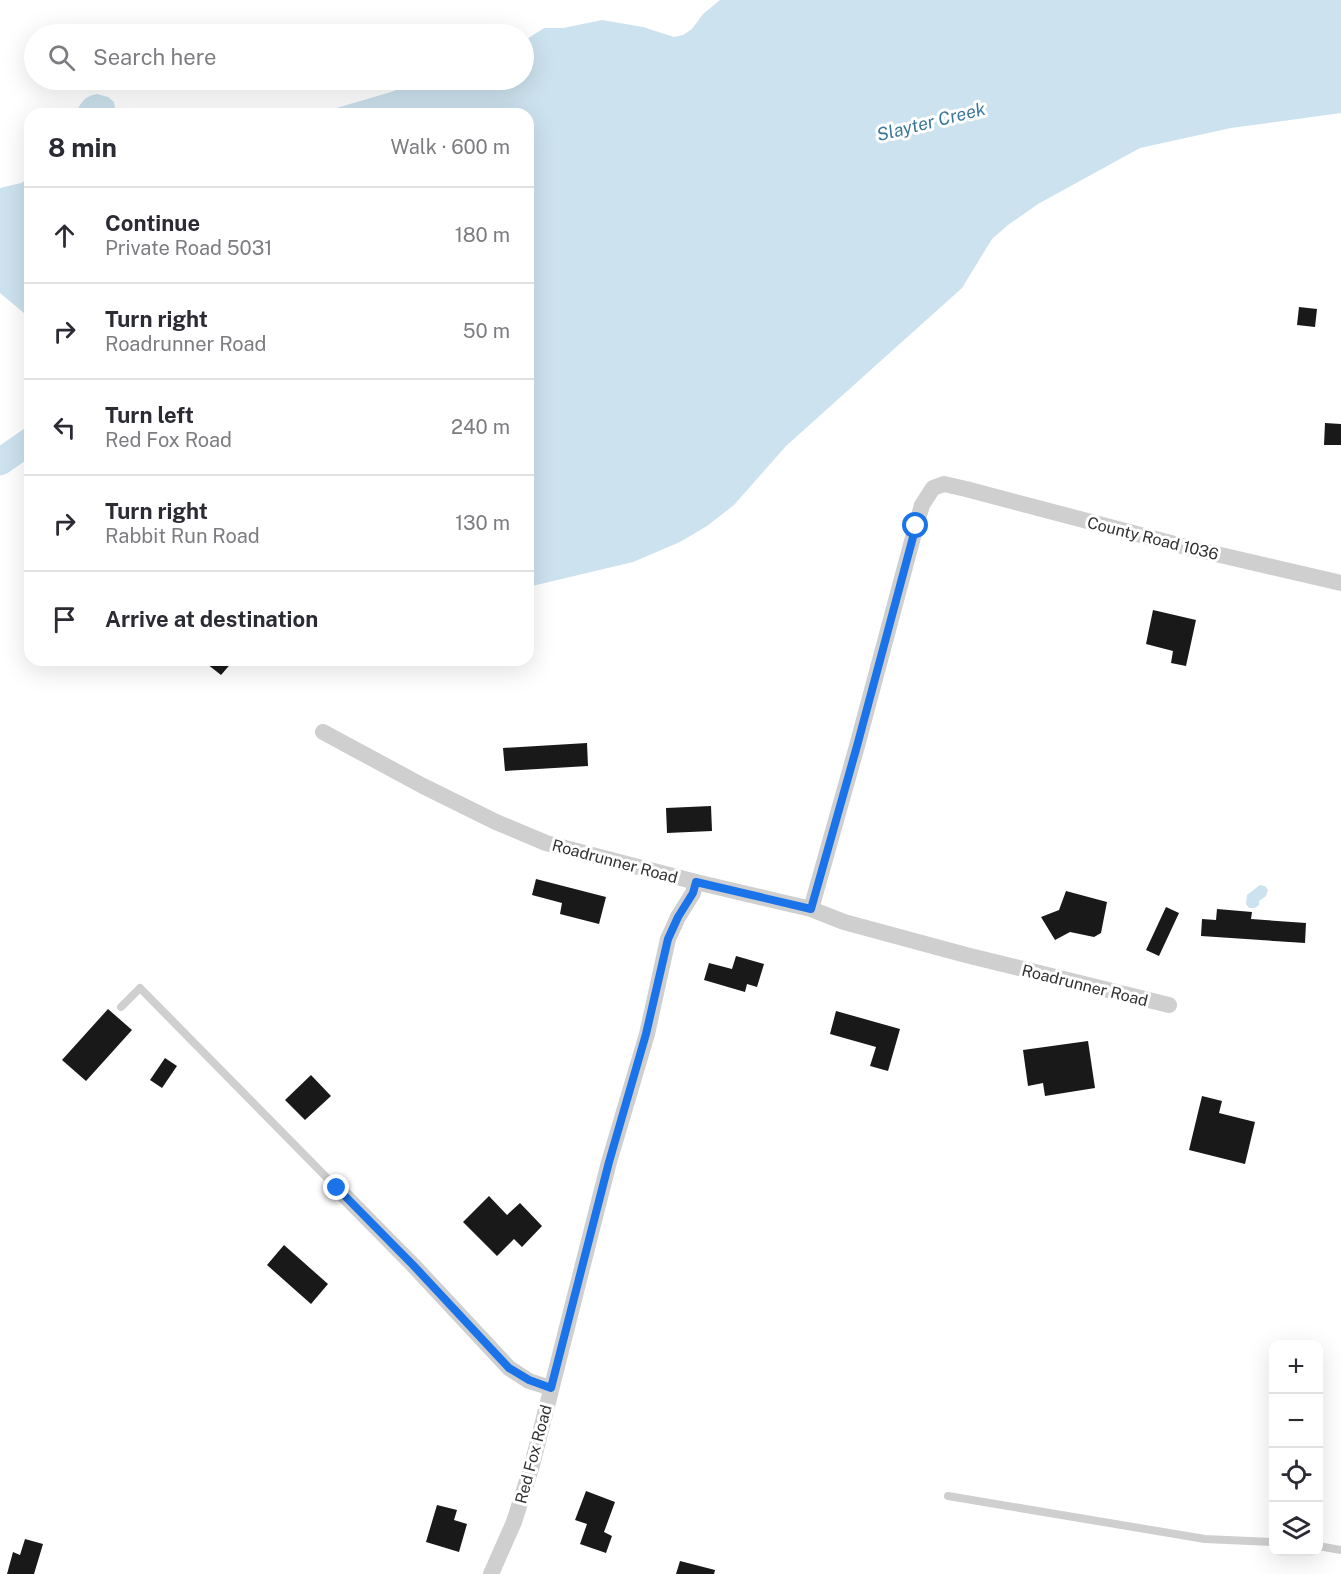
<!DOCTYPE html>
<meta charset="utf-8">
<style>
:root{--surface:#fff;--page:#f7f7f7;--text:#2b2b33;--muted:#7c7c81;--line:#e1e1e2}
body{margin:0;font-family:"Public Sans",sans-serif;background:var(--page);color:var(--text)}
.controls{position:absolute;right:18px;bottom:18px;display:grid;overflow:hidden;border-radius:12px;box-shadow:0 6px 24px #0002}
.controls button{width:54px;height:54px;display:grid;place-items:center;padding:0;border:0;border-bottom:2px solid var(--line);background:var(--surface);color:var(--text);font:30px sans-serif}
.stop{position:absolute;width:18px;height:18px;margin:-14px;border:4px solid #1a73e8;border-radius:50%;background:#fff}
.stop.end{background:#1a73e8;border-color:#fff;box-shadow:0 2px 6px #0008}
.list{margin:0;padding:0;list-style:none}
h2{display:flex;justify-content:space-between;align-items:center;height:78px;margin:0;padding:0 24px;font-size:26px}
h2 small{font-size:20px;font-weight:400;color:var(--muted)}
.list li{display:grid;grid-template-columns:39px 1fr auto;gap:18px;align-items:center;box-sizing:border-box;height:96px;padding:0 24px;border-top:2px solid var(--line)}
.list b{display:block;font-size:22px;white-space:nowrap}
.list p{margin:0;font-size:20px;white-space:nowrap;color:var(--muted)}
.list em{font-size:20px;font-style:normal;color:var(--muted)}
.icon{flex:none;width:33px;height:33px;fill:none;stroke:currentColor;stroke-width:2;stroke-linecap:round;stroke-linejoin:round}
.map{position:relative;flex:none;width:1341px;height:1574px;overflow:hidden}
.search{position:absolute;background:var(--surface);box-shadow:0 6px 24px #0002;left:24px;top:24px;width:510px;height:66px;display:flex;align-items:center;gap:15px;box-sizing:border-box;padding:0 21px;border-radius:33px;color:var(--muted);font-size:22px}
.panel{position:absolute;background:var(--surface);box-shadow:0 6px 24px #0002;left:24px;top:108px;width:510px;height:558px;border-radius:18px}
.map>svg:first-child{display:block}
</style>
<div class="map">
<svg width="1341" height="1574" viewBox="0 0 1341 1574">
<rect width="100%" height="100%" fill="#fff"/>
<g fill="#cce2ee">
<polygon points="720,0 1341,0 1341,113 1231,128 1140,148 1038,204 1008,225 992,239 962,288 786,446 734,505 707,526 680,542 633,562 528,587 528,114 316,114 391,92 420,80 524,80 524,41 544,28 563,28 602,20 643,27 674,37 683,35 692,29 703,14"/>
<path d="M97,94L108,97L114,102L116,114H75C81,103 84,96 97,94Z"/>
<polygon points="30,178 30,318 0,293 0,188 21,183"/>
<polygon points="1260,885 1265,886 1268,890 1266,896 1259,901 1259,905 1255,908 1249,908 1246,904 1247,895"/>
</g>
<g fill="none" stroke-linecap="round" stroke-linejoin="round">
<polyline stroke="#cce2ee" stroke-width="27" points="0,462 30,441"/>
</g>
<g fill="#191919">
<polygon points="1299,307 1317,309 1315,327 1297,325"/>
<polygon points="1325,423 1341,424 1341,445 1324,445"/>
<polygon points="1153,610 1196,620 1186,666 1171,663 1173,651 1146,644"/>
<polygon points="202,660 234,660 221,675"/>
<polygon points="587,743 588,766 505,771 503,748"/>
<polygon points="711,806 712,831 667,833 666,808"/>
<polygon points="536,879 606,897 599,924 560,914 562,903 532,895"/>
<polygon points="1066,891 1107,902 1101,933 1094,937 1070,932 1055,940 1041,917 1059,910"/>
<polygon points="1166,907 1179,913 1159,956 1146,950"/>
<polygon points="1217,909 1252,912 1251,919 1306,923 1305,943 1201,936 1202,919 1216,920"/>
<polygon points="736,956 764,964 757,987 747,984 745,992 704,980 709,963 732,969"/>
<polygon points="108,1009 132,1030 86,1081 62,1060"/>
<polygon points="836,1011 900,1029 888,1071 870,1066 876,1047 830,1034"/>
<polygon points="1088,1041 1095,1088 1045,1096 1043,1083 1028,1086 1023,1050"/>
<polygon points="165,1058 177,1066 162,1088 150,1080"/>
<polygon points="311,1075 331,1096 305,1120 285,1100"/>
<polygon points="1202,1096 1222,1101 1219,1113 1255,1122 1245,1164 1189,1150"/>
<polygon points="489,1196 507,1215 520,1203 542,1226 522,1247 514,1239 497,1256 463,1222"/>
<polygon points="284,1245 328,1284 311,1304 267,1265"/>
<polygon points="586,1491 615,1502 604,1532 612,1536 606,1553 580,1544 587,1524 575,1520"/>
<polygon points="437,1505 457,1510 454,1520 467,1524 459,1552 426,1542"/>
<polygon points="25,1539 43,1544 34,1574 7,1574 13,1552 20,1555"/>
<polygon points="680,1561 715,1570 714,1574 676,1574"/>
</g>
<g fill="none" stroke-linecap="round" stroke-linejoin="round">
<g stroke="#cfcfcf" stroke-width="8">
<polyline points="121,1007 140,988 337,1188"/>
<polyline points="948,1496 1205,1539 1274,1542"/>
<polyline points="1318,1546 1341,1550"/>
</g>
<g stroke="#cfcfcf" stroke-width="16">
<polyline points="323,732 423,786 496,822 546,843 696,882 811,909 844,922 966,955 1169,1005"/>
<polyline points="811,909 857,746 916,526 922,505 933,488 944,484 966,489 1186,547 1341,583"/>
<polyline points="337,1188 413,1265 509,1368 529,1381 551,1388"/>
<polyline points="491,1574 514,1522 532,1465 609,1162 647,1034 668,939 678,917 693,893 696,882"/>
</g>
</g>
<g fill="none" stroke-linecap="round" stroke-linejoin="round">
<polyline stroke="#1a73e8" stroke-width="8" points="337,1188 413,1265 509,1368 529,1380 551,1388 609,1162 646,1034 668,939 678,917 693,893 696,882 811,909 857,746 916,526"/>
</g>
<g text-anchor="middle" stroke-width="6" stroke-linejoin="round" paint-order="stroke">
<g font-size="16" fill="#323232" stroke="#fff">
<text transform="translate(1153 538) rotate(14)" y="6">County Road 1036</text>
<text transform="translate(615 861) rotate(15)" y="6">Roadrunner Road</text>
<text transform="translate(1085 985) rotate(14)" y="6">Roadrunner Road</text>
<text transform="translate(533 1454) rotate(-75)" y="6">Red Fox Road</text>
</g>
<g font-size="18" font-style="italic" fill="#3b7798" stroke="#fff">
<text transform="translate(931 122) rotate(-14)" y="6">Slayter Creek</text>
</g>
</g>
</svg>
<div class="controls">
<button>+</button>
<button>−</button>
<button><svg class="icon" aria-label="locate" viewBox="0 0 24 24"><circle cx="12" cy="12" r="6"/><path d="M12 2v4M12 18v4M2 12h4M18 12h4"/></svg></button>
<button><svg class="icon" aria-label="layers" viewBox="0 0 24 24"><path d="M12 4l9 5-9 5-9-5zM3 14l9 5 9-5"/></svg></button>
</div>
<div class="stop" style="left:916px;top:526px"></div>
<div class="stop end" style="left:337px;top:1188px"></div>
<div class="search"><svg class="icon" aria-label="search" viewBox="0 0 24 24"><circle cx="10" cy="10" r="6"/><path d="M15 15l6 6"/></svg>Search here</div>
<section class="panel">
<h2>8 min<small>Walk · 600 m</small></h2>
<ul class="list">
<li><svg class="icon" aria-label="ahead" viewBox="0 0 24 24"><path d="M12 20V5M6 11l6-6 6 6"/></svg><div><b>Continue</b><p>Private Road 5031</p></div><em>180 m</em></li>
<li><svg class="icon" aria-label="right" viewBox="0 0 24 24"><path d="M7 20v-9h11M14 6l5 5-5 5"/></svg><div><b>Turn right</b><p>Roadrunner Road</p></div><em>50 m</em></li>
<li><svg class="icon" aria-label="left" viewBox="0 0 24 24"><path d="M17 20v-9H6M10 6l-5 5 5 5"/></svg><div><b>Turn left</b><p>Red Fox Road</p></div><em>240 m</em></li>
<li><svg class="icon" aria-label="right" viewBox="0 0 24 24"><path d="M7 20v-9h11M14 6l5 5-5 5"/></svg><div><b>Turn right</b><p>Rabbit Run Road</p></div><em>130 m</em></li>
<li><svg class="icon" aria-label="arrive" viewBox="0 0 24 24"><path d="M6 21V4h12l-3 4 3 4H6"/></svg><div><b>Arrive at destination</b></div></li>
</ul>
</section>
</div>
